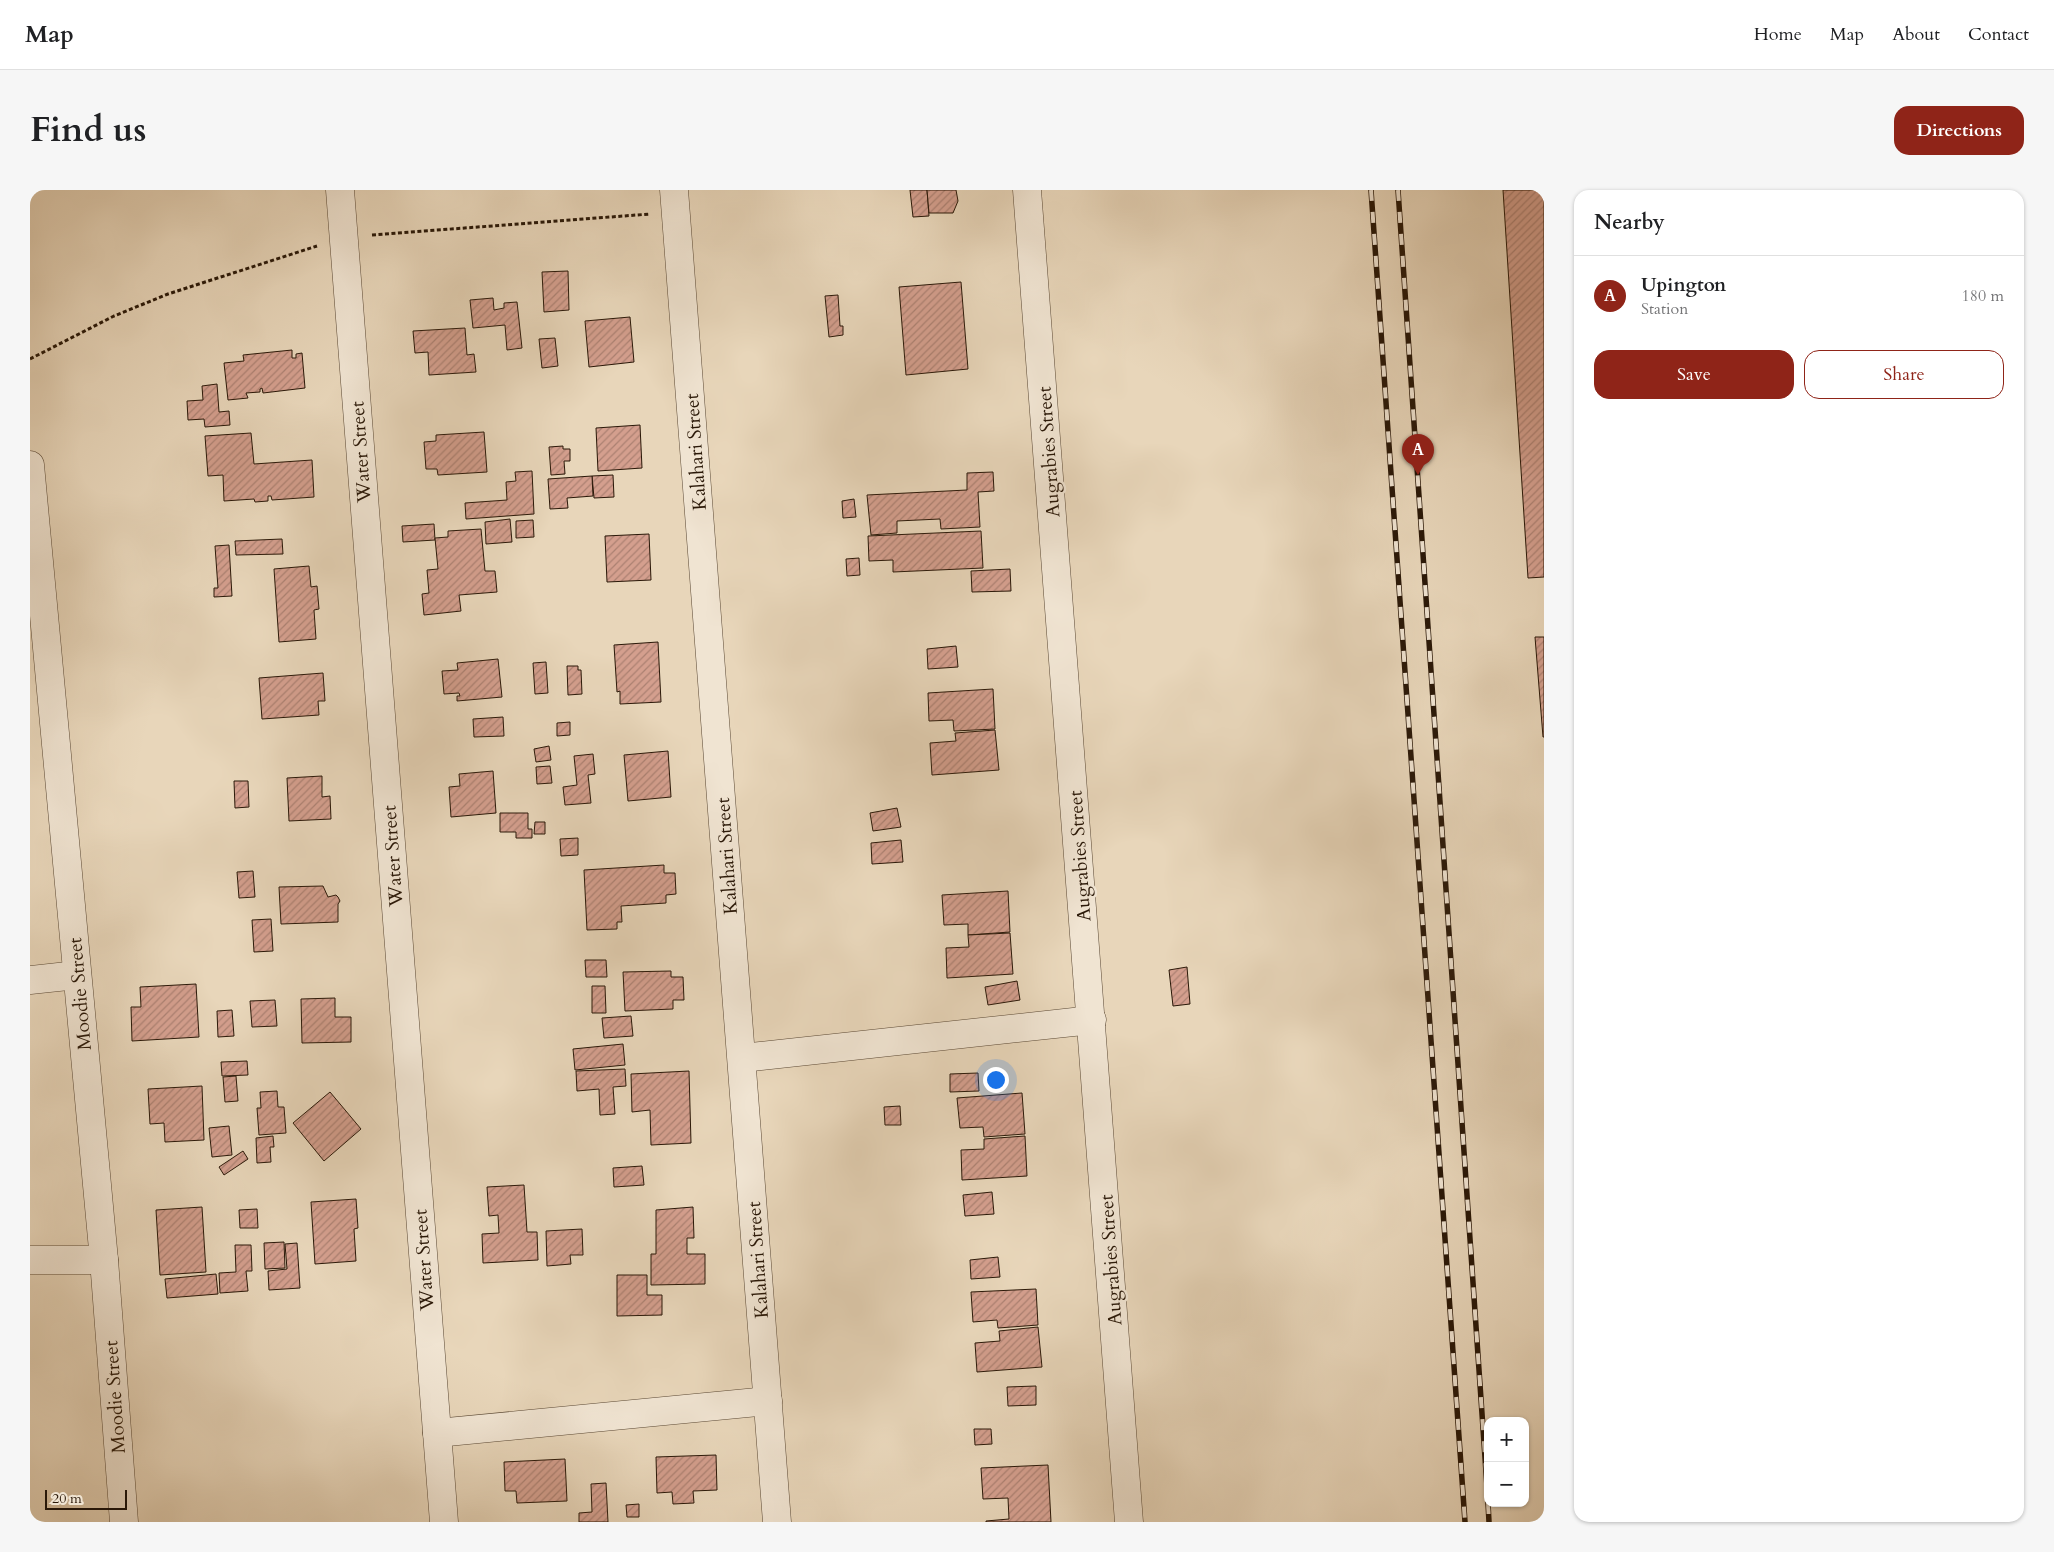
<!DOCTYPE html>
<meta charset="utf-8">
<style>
:root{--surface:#fff;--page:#f6f6f6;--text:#202124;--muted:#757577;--line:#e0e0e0;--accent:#8f2418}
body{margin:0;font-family:Cardo,serif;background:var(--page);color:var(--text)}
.controls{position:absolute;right:15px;bottom:15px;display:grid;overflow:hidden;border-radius:10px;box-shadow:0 1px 4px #0004}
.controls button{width:45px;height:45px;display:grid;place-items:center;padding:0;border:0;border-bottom:1px solid var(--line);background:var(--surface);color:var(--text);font:25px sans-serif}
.scale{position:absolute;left:15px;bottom:12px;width:82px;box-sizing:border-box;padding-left:5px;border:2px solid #2a1808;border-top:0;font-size:14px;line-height:18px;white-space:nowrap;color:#2a1808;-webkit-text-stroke:4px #f0e4d2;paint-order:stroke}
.you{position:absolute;left:965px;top:889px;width:18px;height:18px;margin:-12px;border:4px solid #fff;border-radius:50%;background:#1a73e8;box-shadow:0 0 0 8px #1a73e833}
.badge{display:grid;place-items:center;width:32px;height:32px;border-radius:50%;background:var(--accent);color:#fff;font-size:16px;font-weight:700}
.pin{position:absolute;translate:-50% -41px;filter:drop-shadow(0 1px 2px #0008)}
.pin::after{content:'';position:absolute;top:26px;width:18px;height:15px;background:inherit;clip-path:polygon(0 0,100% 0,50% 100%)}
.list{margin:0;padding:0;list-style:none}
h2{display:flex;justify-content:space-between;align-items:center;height:65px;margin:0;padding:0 20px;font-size:21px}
h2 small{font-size:16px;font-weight:400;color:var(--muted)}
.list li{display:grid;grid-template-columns:32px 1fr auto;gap:15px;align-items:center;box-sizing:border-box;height:80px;padding:0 20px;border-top:1px solid var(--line)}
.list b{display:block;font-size:19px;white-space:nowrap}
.list p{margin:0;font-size:16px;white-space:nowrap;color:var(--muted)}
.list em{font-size:16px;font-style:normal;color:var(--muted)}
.actions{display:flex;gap:10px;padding:15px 20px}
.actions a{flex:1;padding:11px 0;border:1px solid var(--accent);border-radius:15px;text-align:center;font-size:18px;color:var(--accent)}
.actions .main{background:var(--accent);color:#fff}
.map{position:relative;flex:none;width:1514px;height:1332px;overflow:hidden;border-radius:15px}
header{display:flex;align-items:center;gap:30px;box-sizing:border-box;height:70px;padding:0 25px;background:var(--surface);border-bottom:1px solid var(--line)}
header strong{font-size:24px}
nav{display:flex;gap:28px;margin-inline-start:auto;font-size:18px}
.intro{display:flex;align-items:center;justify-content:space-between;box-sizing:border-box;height:120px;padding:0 30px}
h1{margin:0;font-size:35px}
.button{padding:12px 22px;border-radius:15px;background:var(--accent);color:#fff;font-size:18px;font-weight:700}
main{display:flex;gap:30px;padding:0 30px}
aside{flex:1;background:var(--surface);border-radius:15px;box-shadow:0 1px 4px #0004}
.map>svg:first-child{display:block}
</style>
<header>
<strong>Map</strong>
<nav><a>Home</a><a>Map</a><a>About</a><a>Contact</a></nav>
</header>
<div class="intro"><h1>Find us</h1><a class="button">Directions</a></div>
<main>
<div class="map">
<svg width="1514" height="1332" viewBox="0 0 1514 1332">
<defs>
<pattern id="building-hatch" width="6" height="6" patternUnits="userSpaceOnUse" patternTransform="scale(1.25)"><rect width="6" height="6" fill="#d49f8e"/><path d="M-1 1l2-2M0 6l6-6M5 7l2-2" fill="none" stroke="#ac8172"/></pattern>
</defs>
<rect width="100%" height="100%" fill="#e8d6ba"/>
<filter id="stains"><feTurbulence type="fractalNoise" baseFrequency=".004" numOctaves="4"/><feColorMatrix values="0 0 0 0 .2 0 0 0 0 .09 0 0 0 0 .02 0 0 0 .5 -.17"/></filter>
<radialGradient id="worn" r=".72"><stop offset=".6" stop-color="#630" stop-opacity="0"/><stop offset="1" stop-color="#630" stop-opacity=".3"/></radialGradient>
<g fill="url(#building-hatch)" stroke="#2a1808">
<polygon points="880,0 897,0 899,26 883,27"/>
<polygon points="897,0 926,0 928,11 923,23 899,23"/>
<polygon points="1473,0 1514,0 1514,387 1498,388"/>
<polygon points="538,81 539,120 514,122 512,82"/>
<polygon points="931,92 938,179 876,185 869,97"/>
<polygon points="808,105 810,136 813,136 813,145 799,147 795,106"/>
<polygon points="463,108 464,120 474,118 474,113 487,112 492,158 477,160 475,135 443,138 440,110"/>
<polygon points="600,127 604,172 559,177 555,131"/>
<polygon points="435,138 437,165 444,164 446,182 399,185 398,162 385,163 383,141"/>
<polygon points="525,148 528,176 512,178 509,149"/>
<polygon points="262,160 262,168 266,168 266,164 272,163 275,198 233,203 232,198 230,199 230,202 216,203 218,208 198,210 194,173 214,171 213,165"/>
<polygon points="187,194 189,222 199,221 200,235 175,237 174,229 158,230 157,211 173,210 172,196"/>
<polygon points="610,235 612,278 568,281 566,238"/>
<polygon points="454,242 457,282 408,285 407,279 396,279 394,252 406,251 406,245"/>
<polygon points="221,243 224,274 282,270 284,307 242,310 241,306 238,306 238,311 225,312 224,309 194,311 193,285 178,286 175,246"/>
<polygon points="533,256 533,259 540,259 540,271 534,271 535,284 521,285 519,257"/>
<polygon points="502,281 504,324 436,329 435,313 477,310 476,292 486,291 485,282"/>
<polygon points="963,282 964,301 948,302 950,337 911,339 910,329 867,331 867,343 841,345 837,305 937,300 937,283"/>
<polygon points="583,285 584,307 564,308 562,286"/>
<polygon points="562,286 563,306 537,308 538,318 520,319 518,289"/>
<polygon points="824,309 826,327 813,328 812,311"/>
<polygon points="480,329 482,352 456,354 455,332"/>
<polygon points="503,330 504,347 486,348 486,331"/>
<polygon points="404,334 405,350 373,352 372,336"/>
<polygon points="451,339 455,381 465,381 467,402 429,405 431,421 394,425 392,404 399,403 397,380 408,379 405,348 418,347 418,341"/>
<polygon points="951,341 953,378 863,382 863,370 839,371 838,346"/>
<polygon points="619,344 621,390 577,392 575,346"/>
<polygon points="252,349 253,364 206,365 205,351"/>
<polygon points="199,355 202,406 184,407 184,398 188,398 185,356"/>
<polygon points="829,368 830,385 817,386 816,369"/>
<polygon points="279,376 281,397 287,396 289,419 284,420 286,449 249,452 244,379"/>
<polygon points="980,379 981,401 942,402 941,381"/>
<polygon points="1505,447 1514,447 1514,547 1513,547"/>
<polygon points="628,452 631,512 590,514 590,501 587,502 584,455"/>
<polygon points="926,456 928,477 898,479 897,459"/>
<polygon points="468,469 472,507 427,511 427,506 430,506 429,503 414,504 412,481 428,480 427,473"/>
<polygon points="516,472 518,503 505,504 503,473"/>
<polygon points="537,476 548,476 548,480 551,480 552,504 538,505"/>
<polygon points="293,483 295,511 288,511 289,525 232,529 229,488"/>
<polygon points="963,499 965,539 924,541 923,530 899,531 898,503"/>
<polygon points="473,527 474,546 444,547 443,529"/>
<polygon points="540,532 540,545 527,546 527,533"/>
<polygon points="965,540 969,580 902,585 900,553 926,551 925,543"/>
<polygon points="519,556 521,570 506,572 504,559"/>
<polygon points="638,561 641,607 598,611 594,565"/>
<polygon points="563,564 565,584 558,585 561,613 535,615 533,597 547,595 544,566"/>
<polygon points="520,576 522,593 507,594 506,577"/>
<polygon points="463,581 466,623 421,627 419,597 430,596 429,584"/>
<polygon points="292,586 292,607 300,606 301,629 259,631 257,588"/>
<polygon points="204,591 218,591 219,617 205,618"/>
<polygon points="867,618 871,637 843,641 840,623"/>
<polygon points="470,623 498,623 498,639 502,639 502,648 486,648 486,642 470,642"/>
<polygon points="505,632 515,632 515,644 504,644"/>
<polygon points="548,648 548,665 531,666 530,649"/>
<polygon points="871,650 873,672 842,674 841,653"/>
<polygon points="634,675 634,683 645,683 646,704 636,705 636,713 591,716 592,732 587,732 587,739 557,740 554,680"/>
<polygon points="223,681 225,707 209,708 207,682"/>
<polygon points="293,696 298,707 306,705 308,707 310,711 308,714 308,732 251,734 249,697"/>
<polygon points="978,701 980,742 938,745 938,734 914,735 912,705"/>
<polygon points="241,729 243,761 224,762 222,730"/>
<polygon points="980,743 983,784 917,788 916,758 939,757 938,745"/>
<polygon points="555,770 576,770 577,787 556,787"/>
<polygon points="1157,777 1160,814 1143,816 1139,780"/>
<polygon points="641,781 641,787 653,787 654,810 643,810 643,819 595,821 593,782"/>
<polygon points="987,791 990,810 958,815 955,797"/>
<polygon points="166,794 169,847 102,851 101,817 111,817 110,797"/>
<polygon points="562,796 575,796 576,823 562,823"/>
<polygon points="305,808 305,827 321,827 321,852 272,853 271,809"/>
<polygon points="245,810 247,836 222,837 220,811"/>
<polygon points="202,820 204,846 188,847 187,821"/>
<polygon points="601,826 603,846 574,848 572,828"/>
<polygon points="593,854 595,875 545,880 543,859"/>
<polygon points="217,871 218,885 192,886 191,872"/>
<polygon points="595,879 596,896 583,897 585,924 570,925 569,899 547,901 546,881"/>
<polygon points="659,881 661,953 621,955 620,920 602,922 601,884"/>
<polygon points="948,883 949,901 920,902 920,884"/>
<polygon points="206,886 208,911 195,912 193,887"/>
<polygon points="172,896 174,950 135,952 134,933 120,934 118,899"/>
<polygon points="247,901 248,917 254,917 256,943 229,945 227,918 231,918 230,902"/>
<polygon points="300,902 331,939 294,971 263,933"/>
<polygon points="992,903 995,944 954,947 953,937 930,938 927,908"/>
<polygon points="870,916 871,935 855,935 854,917"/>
<polygon points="199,936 202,965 182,967 179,938"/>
<polygon points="243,946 244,957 240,957 241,972 227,973 226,948"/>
<polygon points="995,946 997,986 932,990 931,960 954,959 954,949"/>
<polygon points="213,961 218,969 194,985 189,977"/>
<polygon points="612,976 614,995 584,997 583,978"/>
<polygon points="494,995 497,1042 507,1042 508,1070 453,1073 452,1044 469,1043 468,1025 459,1026 457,997"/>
<polygon points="962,1002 964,1024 935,1026 933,1005"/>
<polygon points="326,1009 328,1038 324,1039 326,1071 285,1074 281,1012"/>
<polygon points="172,1017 176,1082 130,1085 126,1020"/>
<polygon points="663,1017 664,1048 657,1048 657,1064 675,1064 675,1094 621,1095 621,1064 626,1064 626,1020"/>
<polygon points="227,1019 228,1038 210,1038 209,1020"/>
<polygon points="552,1039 553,1065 540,1065 541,1074 517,1076 516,1041"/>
<polygon points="254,1052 255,1078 235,1079 234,1053"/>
<polygon points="267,1053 270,1098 239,1100 238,1081 257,1079 255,1054"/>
<polygon points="205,1055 221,1055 222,1081 216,1081 218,1101 190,1103 189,1083 206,1082"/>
<polygon points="968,1067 970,1087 941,1089 940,1070"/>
<polygon points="186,1084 188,1104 137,1108 135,1089"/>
<polygon points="587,1085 617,1085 617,1105 632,1105 632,1125 587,1126"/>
<polygon points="1006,1099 1008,1135 968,1138 967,1130 943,1132 941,1102"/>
<polygon points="1008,1137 1012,1177 947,1182 945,1153 970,1151 969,1141"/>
<polygon points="1006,1196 1006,1215 978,1216 977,1197"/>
<polygon points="944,1239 961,1239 962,1254 945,1255"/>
<polygon points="686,1265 687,1300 663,1301 664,1313 643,1314 642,1302 627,1303 626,1267"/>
<polygon points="535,1269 537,1311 487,1313 486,1301 475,1301 474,1272"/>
<polygon points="1018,1275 1021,1332 956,1332 956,1331 979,1329 978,1308 953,1309 951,1278"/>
<polygon points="576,1293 578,1332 549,1332 549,1323 562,1322 561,1294"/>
<polygon points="609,1314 609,1327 597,1327 596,1315"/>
</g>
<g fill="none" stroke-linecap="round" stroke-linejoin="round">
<g stroke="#5a4834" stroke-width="29">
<g id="minor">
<polyline points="310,0 414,1332"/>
<polyline points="644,0 747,1332"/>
<polyline points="997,0 1099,1332"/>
<polyline points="0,275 74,1070 94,1332"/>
<polyline points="0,790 47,785"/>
<polyline points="712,868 1062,830"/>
<polyline points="0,1070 74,1070"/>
<polyline points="407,1243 738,1211"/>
</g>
</g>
<g stroke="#2a1808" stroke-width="3" stroke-dasharray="4 2.5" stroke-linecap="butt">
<polyline points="342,45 620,24"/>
<polyline points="0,169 84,126 138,104 287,56"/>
</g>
<use href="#minor" stroke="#f0e4d2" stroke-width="28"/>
<g stroke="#2a1808" stroke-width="5.5">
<g id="rail">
<polyline points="1341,0 1435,1332"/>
<polyline points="1368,0 1458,1311"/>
<polyline points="1458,1313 1459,1332"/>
</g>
</g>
<use href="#rail" stroke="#f0e4d2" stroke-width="4" stroke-dasharray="11" stroke-linecap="butt"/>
</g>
<g text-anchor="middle" stroke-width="5" stroke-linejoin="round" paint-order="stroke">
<g font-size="19" fill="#2a1808" stroke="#f0e4d2">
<text transform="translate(330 262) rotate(-94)" y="7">Water Street</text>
<text transform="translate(665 262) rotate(-94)" y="7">Kalahari Street</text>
<text transform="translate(1018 262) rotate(-94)" y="7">Augrabies Street</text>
<text transform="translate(362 666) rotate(-94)" y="7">Water Street</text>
<text transform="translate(696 666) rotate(-94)" y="7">Kalahari Street</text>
<text transform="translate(1049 666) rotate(-94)" y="7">Augrabies Street</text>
<text transform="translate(49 804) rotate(-95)" y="7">Moodie Street</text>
<text transform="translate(393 1070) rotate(-94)" y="7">Water Street</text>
<text transform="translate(727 1070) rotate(-94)" y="7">Kalahari Street</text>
<text transform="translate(1080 1070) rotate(-94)" y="7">Augrabies Street</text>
<text transform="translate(84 1207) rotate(-94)" y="7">Moodie Street</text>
</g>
</g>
<rect width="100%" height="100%" filter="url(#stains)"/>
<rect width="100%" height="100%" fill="url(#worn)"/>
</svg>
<div class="controls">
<button>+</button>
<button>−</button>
</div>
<div class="scale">20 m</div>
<div class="you"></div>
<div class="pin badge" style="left:1388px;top:285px">A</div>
</div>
<aside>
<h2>Nearby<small></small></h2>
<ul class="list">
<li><span class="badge">A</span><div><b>Upington</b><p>Station</p></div><em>180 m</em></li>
</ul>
<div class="actions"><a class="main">Save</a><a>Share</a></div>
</aside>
</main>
